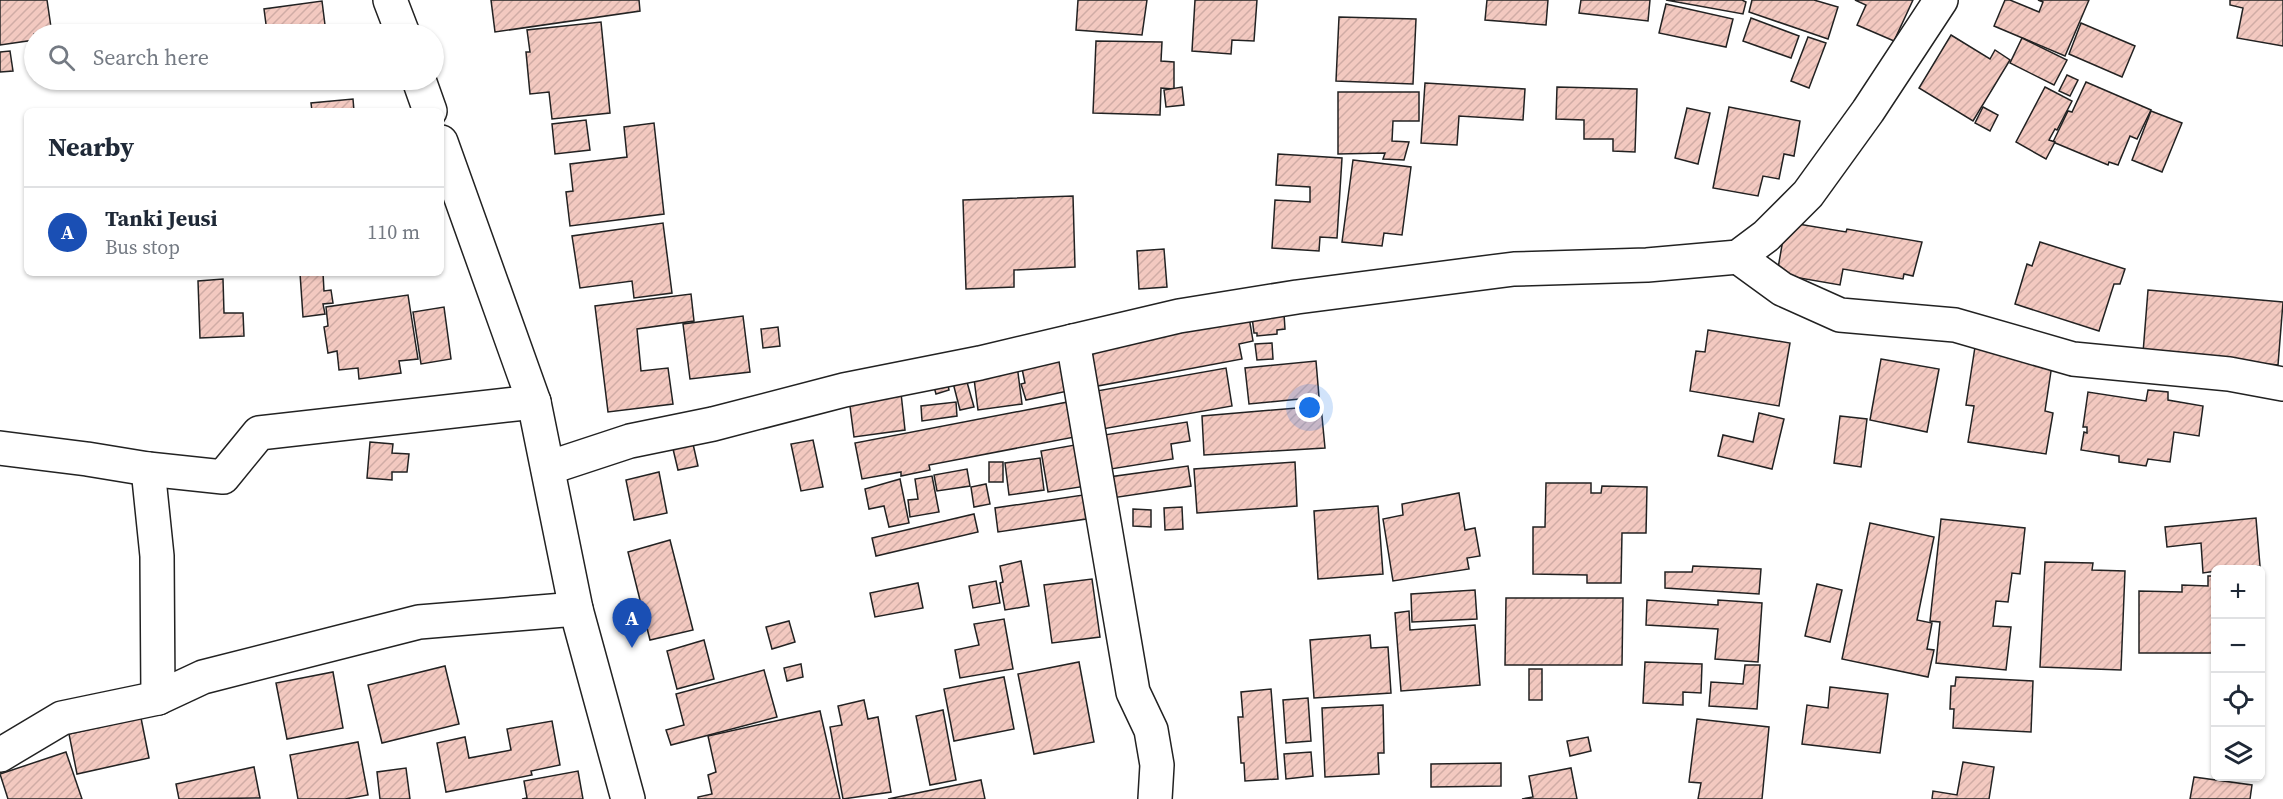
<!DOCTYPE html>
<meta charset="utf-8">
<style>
:root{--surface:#fff;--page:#f6f6f7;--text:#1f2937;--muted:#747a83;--line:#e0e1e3;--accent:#ea580c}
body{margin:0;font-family:"Source Serif 4",serif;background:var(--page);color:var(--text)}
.controls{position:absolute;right:18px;bottom:18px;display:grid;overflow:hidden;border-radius:9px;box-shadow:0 2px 4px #0004}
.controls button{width:54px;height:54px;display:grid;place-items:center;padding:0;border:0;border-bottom:2px solid var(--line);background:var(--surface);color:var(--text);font:30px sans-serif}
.you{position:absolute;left:1310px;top:408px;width:21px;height:21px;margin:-15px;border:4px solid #fff;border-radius:50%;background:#1a73e8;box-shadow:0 0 0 9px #1a73e833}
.badge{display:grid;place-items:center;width:39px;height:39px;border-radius:50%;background:var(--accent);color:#fff;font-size:20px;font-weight:700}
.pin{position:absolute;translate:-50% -50px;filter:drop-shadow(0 2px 3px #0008)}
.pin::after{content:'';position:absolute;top:32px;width:21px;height:18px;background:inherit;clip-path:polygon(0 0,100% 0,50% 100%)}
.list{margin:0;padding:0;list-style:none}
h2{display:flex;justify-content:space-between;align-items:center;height:78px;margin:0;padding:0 24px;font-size:26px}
h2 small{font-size:20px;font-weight:400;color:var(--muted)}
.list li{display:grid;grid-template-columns:39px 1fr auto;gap:18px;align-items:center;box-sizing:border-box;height:90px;padding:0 24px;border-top:2px solid var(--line)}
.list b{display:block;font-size:22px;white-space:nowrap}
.list p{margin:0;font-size:20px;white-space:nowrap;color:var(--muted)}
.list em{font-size:20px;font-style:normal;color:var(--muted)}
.icon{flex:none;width:33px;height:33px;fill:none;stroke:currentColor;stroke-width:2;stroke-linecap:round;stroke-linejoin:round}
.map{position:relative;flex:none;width:2283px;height:799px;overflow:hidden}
.search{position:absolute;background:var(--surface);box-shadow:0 2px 4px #0004;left:24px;top:24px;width:420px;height:66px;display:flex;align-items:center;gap:15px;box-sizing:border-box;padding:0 21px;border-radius:33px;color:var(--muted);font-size:22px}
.panel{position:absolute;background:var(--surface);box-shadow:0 2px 4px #0004;left:24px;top:108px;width:420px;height:168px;border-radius:9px}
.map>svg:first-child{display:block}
</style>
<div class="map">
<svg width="2283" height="799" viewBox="0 0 2283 799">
<defs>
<pattern id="building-hatch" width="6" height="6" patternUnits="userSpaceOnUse" patternTransform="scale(1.5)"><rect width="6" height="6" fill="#f3c9c0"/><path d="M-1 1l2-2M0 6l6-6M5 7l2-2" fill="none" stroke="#d0aca5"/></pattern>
</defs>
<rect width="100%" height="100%" fill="#fff"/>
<g fill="url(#building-hatch)" stroke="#222" stroke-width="1.5">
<polygon points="0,0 47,0 52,34 34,34 34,40 0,45"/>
<polygon points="491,0 639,0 640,11 495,32"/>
<polygon points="1078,0 1147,0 1142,35 1076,30"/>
<polygon points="1195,0 1257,0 1254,41 1232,40 1231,54 1192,51"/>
<polygon points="1487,0 1548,0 1546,25 1485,20"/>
<polygon points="1581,0 1650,0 1648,21 1579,13"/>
<polygon points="1666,0 1742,0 1746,2 1743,14"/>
<polygon points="1752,0 1814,0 1838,7 1828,39 1749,12"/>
<polygon points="1855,0 1913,0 1894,41 1857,25 1866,5"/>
<polygon points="2005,0 2010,0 2039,12 2043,2 2038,0 2089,0 2065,56 1994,26"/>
<polygon points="2230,0 2283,0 2283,46 2237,38 2243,8 2230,5"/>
<polygon points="322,1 325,25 267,32 264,9"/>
<polygon points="1666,4 1733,19 1726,47 1659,33"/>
<polygon points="1339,17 1416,19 1413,84 1336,81"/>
<polygon points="1751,18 1799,36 1791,58 1743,41"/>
<polygon points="601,22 610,113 552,119 549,92 530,94 526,52 530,52 527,30"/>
<polygon points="2081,23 2135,46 2122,77 2069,54"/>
<polygon points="346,30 347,34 311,34"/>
<polygon points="1951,35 1990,59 1995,50 2010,60 1973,121 1919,88"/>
<polygon points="1808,37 1826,43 1809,88 1791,81"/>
<polygon points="2022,38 2067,60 2054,85 2010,63"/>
<polygon points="1096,41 1162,42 1161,61 1174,62 1174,89 1161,88 1160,115 1093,113"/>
<polygon points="10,51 13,71 0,72 0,52"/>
<polygon points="2067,75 2078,80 2070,96 2059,91"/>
<polygon points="296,80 352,80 352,81 297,87"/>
<polygon points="2086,82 2151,110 2137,139 2130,136 2118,165 2109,162 2108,165 2053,142 2068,111 2072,112"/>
<polygon points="1425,83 1525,89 1523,120 1459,116 1457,145 1421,143"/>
<polygon points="1182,87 1184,105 1166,107 1164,90"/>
<polygon points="1557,87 1637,89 1635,152 1613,151 1613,139 1584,139 1584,120 1556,119"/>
<polygon points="2045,87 2072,101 2057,130 2055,129 2049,140 2055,142 2046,159 2016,142"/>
<polygon points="1338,92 1419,92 1419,121 1393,121 1392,141 1409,142 1404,160 1383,159 1385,153 1338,154"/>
<polygon points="353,99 354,111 312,111 311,103"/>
<polygon points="1729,107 1800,121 1794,156 1784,154 1779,179 1763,176 1758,196 1713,188"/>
<polygon points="1983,107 1998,115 1990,131 1975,123"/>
<polygon points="1687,108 1710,113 1698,164 1675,158"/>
<polygon points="2151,111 2182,123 2162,172 2132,160"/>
<polygon points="586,120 590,150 555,154 552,124"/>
<polygon points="654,123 664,214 570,226 566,192 573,191 570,164 627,157 624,127"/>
<polygon points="1278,154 1342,158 1337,238 1320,237 1319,251 1272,248 1275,200 1310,202 1310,187 1276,185"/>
<polygon points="1353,160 1411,167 1402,235 1384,233 1382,246 1342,242"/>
<polygon points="1073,196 1075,267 1014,270 1014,287 966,289 963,200"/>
<polygon points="1786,222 1846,232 1847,229 1922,242 1913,276 1904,274 1903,279 1843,269 1840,285 1777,274"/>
<polygon points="663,223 672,293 634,298 632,281 580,288 572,236"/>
<polygon points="2040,242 2125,269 2120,284 2114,284 2099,331 2015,304 2027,264 2032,266"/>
<polygon points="1164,249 1167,287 1139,289 1137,251"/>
<polygon points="300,273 323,273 324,291 331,290 333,303 323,304 325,314 303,317"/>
<polygon points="223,279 224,313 243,313 244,336 200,338 198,281"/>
<polygon points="2148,290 2283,302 2278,365 2143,353"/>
<polygon points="691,294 694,321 637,329 641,371 668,368 673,404 608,412 595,306"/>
<polygon points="408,295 418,359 399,361 401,373 359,379 358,368 339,370 337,351 328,353 324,327 328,326 326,307"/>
<polygon points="444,307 451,359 421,364 413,312"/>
<polygon points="1284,314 1285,329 1277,330 1277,334 1257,336 1257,333 1254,333 1252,317"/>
<polygon points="743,316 750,372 690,379 683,324"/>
<polygon points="1249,317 1253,341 1239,344 1242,359 1087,388 1080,348"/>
<polygon points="778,327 780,346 763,348 761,329"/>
<polygon points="1708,330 1790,343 1779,406 1690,391 1696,351 1705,352"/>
<polygon points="1272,343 1273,359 1257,360 1255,344"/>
<polygon points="1975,347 2053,358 2045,411 2053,413 2046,454 1968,442 1974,406 1966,405"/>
<polygon points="1071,353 1077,389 1026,400 1021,384 1025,383 1021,364"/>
<polygon points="1881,359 1939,369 1927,432 1870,420"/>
<polygon points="1316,361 1319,397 1249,404 1245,368"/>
<polygon points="1017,365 1022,404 978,410 973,371"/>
<polygon points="1226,368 1232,406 1097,430 1091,392"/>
<polygon points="965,375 974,407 960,410 952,379"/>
<polygon points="947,380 949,390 936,394 933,383"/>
<polygon points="2148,390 2168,392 2168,400 2203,406 2199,436 2174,432 2170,462 2148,459 2146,466 2119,462 2119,456 2081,450 2084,432 2087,433 2087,427 2083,427 2088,392 2146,401"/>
<polygon points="901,393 905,430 854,437 849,399"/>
<polygon points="1078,400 1085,435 929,465 930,470 901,476 901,472 862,479 855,443"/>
<polygon points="956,402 957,416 922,421 921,406"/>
<polygon points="1321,406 1325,448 1204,455 1202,416"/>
<polygon points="1759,413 1784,419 1772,469 1718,456 1723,435 1753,442"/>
<polygon points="1840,416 1867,419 1861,467 1834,463"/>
<polygon points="1187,422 1190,441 1171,444 1173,459 1111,469 1104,435"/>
<polygon points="813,440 823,487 801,491 791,444"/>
<polygon points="370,442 393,444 392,453 409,454 407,472 392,472 392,480 367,478"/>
<polygon points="1086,443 1093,485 1048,492 1041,451"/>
<polygon points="693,444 698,466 678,470 673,449"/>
<polygon points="1040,458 1044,490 1009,495 1005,463"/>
<rect x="989" y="462" width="14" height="20"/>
<polygon points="1295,462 1297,506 1197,513 1194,469"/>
<polygon points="1188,466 1191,486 1112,498 1109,477"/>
<polygon points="967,469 970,486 937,491 934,475"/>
<polygon points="659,472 667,513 634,520 626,480"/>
<polygon points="932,476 939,512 910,517 908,500 918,499 915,479"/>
<polygon points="900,479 909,523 889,527 884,506 869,509 865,489"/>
<polygon points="1546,483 1591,483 1591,493 1601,493 1602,486 1647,487 1646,533 1622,533 1621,583 1587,583 1587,575 1533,574 1533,527 1545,527"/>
<polygon points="986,484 990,504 974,507 971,487"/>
<polygon points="1459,493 1465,530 1475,528 1480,556 1467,558 1469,569 1393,581 1383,519 1403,515 1402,504"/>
<polygon points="1083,495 1086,519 998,532 995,508"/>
<polygon points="1378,506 1383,574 1318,579 1314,511"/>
<polygon points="1182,507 1183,529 1165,530 1164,508"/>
<polygon points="1133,509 1151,510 1151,527 1133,526"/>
<polygon points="974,514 978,532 876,556 872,538"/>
<polygon points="2256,518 2260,566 2216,570 2216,571 2203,573 2201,543 2167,547 2165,527"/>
<polygon points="1941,519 2025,528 2020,574 2012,573 2008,602 1996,601 1993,626 2011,627 2006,670 1936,663 1940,622 1930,621"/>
<polygon points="1870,523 1934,537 1917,620 1932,623 1927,649 1934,650 1928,677 1842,659"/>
<polygon points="670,540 693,630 650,640 628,552"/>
<polygon points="1021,561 1029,606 1005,610 1000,583 1003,582 1000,566"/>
<polygon points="2045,562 2093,563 2092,570 2125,571 2121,670 2040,667"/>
<polygon points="1693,566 1761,569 1759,594 1665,588 1665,572 1692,572"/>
<polygon points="2208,576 2216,576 2216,653 2139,653 2139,591 2182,592 2182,585 2208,586"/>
<polygon points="1092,579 1100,637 1052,643 1044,585"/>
<polygon points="996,581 1000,603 973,608 969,586"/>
<polygon points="918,583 923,608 875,617 870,593"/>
<polygon points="1817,584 1842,590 1830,642 1805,636"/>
<polygon points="1475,590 1477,619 1412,622 1411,594"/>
<polygon points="1506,598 1623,598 1622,665 1505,665"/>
<polygon points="1647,600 1718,605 1718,600 1762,603 1758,662 1715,659 1718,629 1646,625"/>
<polygon points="1409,611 1410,630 1475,625 1480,685 1401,691 1395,613"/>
<polygon points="1004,619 1013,669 960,678 955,650 979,645 974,624"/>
<polygon points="789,621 795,642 772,649 766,627"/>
<polygon points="1370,635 1371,648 1388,647 1391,693 1314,698 1310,640"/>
<polygon points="704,640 714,679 677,689 667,651"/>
<polygon points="1079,662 1094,742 1034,754 1018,674"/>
<polygon points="1645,662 1702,664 1701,693 1683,692 1683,705 1643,703"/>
<polygon points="801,664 803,677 787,681 784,668"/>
<polygon points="1745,665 1760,665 1757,709 1709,706 1711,682 1743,684"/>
<polygon points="445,666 459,724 382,743 368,685"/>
<rect x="1529" y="669" width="13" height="31"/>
<polygon points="764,670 777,717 671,745 666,730 684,725 676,694"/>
<polygon points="333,672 343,728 287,739 276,683"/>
<polygon points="1004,677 1014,729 954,741 944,689"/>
<polygon points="1956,677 2033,681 2031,732 1953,728 1954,709 1950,709 1951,686 1955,686"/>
<polygon points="1830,687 1888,694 1880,753 1802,744 1807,705 1828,708"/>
<polygon points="1271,689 1278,779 1245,781 1244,763 1241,763 1238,717 1243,717 1241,692"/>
<polygon points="1308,698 1311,741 1286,743 1283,700"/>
<polygon points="864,700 868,719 878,717 891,792 843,799 830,727 842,725 838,706"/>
<polygon points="1383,705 1384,753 1378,753 1379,774 1325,777 1322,708"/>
<polygon points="943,710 956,780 930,785 916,716"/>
<polygon points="820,711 840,799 698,799 698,797 712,794 708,775 716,772 708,736"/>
<polygon points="141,718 149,758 77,774 69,734"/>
<polygon points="1697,719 1769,727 1762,799 1698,799 1701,783 1689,782"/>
<polygon points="552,721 560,765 531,771 532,775 446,792 437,743 465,737 469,758 511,750 507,729"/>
<polygon points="1588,737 1591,751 1570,756 1567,741"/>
<polygon points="358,742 368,795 345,799 298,799 290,755"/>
<polygon points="66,752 82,799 8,799 0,774"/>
<polygon points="1311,752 1313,776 1286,779 1284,754"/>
<polygon points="1963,762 1994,767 1989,799 1932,799 1933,791 1957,795"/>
<polygon points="1501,763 1501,786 1431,787 1431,764"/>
<polygon points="254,767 260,798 179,799 176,784"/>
<polygon points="406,768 410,799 380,799 377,772"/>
<polygon points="1571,768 1577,799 1522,799 1533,797 1529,776"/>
<polygon points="578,771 583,799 522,799 527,798 524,781"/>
<polygon points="2194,777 2252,785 2250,799 2190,799"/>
<polygon points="981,780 985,799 888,799"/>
</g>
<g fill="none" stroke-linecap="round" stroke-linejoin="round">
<g stroke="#222" stroke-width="36">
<g id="minor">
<polyline points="390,0 403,34"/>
<polyline points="419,80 430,111"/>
<polyline points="441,142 534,402 576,609 628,799"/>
<polyline points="1738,257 1782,289 1840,315 1955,325 2073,359 2229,374 2283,384"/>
<polyline points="1073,341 1133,692 1151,730 1157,765 1155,799"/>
<polyline points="0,448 87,459 148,469 223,477 259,433 534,402"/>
<polyline points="548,468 630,441 713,424 844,390 980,363 1179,316 1297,297 1514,269 1647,265 1738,257 1766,236 1808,194 1868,111 1941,0"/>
<polyline points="148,469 157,556 158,698"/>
<polyline points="0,755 62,718 158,698 203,677 419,622 576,609"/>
</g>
</g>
<use href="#minor" stroke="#fff" stroke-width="33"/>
</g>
</svg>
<div class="controls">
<button>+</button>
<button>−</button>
<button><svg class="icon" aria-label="locate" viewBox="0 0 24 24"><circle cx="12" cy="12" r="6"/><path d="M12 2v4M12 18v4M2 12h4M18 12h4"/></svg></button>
<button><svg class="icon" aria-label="layers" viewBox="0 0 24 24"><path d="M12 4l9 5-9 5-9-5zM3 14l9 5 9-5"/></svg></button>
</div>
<div class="you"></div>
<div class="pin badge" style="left:632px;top:648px;background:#1a4fb4">A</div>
<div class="search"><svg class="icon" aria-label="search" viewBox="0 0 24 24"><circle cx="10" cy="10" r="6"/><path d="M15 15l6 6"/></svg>Search here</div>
<section class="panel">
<h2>Nearby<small></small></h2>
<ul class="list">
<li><span class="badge" style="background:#1a4fb4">A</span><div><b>Tanki Jeusi</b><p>Bus stop</p></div><em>110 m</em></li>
</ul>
</section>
</div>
